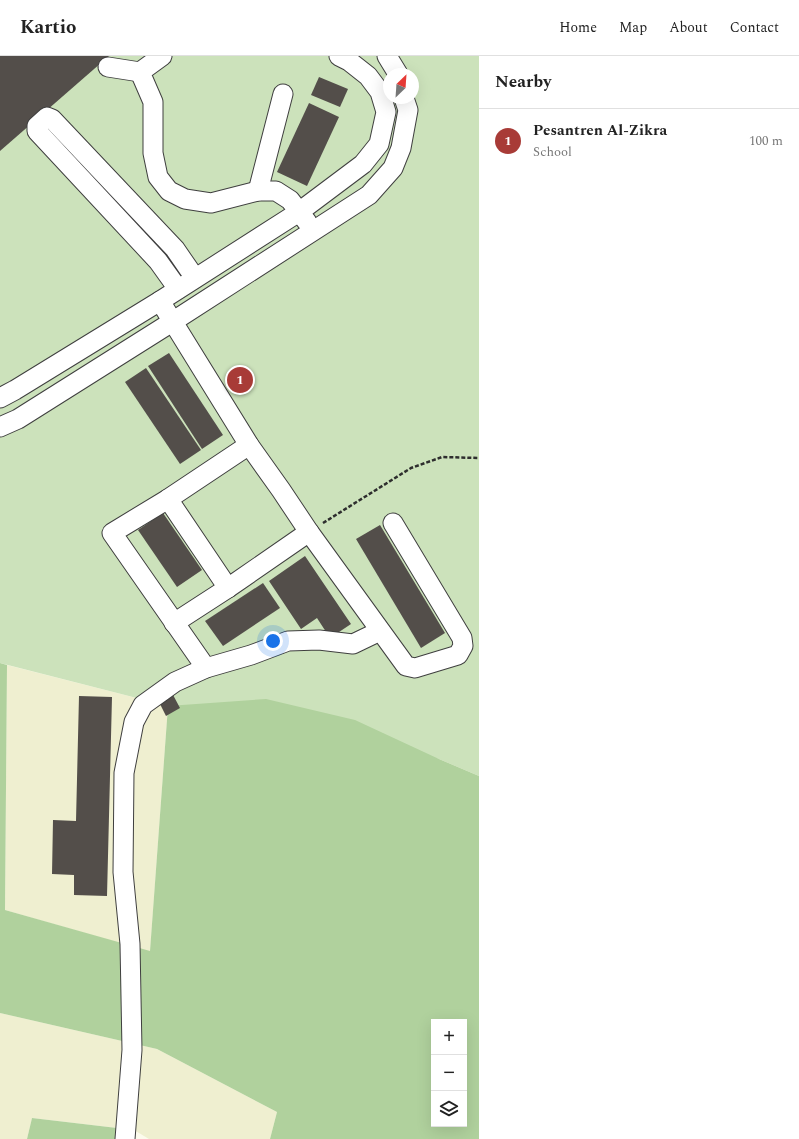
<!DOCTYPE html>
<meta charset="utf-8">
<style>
:root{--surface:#fff;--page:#f6f6f6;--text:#222;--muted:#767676;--line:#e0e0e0;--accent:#a83b37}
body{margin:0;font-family:Spectral,serif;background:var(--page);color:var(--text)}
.controls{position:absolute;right:12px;bottom:12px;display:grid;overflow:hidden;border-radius:0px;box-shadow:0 4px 16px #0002}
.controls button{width:36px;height:36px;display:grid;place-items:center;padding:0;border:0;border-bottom:1px solid var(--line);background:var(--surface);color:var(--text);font:20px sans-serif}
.compass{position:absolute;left:383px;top:12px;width:36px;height:36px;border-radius:50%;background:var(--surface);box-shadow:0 4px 16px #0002;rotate:25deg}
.you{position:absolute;left:273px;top:585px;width:14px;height:14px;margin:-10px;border:3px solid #fff;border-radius:50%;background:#1a73e8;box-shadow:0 0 0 6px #1a73e833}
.badge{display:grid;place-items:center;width:26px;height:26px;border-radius:50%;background:var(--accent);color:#fff;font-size:13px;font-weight:700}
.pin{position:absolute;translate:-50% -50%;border:2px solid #fff;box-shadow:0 1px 4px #0006}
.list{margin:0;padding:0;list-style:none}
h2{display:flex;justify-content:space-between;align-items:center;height:52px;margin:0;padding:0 16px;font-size:17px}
h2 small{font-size:13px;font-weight:400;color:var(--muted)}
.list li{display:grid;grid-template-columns:26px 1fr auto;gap:12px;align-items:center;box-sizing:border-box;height:64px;padding:0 16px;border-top:1px solid var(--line)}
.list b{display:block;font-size:15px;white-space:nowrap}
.list p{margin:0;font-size:13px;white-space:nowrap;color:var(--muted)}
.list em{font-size:13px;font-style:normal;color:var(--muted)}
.icon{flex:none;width:22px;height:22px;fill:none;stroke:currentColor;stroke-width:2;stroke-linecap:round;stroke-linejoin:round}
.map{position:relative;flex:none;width:479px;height:1083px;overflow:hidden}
header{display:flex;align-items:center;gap:24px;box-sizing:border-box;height:56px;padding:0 20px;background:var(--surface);border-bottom:1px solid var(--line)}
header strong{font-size:19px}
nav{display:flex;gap:22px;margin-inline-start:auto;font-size:14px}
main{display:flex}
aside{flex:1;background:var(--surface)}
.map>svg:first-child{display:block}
</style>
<header>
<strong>Kartio</strong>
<nav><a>Home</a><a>Map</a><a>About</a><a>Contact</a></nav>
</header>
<main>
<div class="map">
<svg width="479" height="1083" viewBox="0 0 479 1083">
<rect width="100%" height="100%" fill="#fcfbed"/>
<g fill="#efefd0">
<polygon points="7,609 168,650 150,896 5,854"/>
<polygon points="0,957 157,993 277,1056 270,1083 149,1083 134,1074 32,1062 27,1083 0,1083"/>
</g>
<path fill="#cce2bb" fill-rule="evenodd" d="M0,0H479V720L439,703L168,650L0,607ZM389,18H413V42H389Z"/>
<g fill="#b0d19d" fill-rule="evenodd">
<path d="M0,607L7,609L5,854L150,895L168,650L266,643L355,664L439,703L479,720V1083H270L277,1056L157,993L0,957ZM434,966H464V1068H434Z"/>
<polygon points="32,1062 134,1074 133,1083 27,1083"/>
</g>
<g fill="#534e4a">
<polygon points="0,0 109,0 0,95"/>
<polygon points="319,21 348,33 340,51 311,39"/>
<polygon points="309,47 339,61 307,130 277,116"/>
<polygon points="169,297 223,379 202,393 148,310"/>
<polygon points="146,312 201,394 180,408 125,326"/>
<polygon points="163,457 202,514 177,531 138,474"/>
<polygon points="380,469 445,577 421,592 356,483"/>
<polygon points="305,500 351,568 330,582 317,562 301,573 269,525"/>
<polygon points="263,527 280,552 223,590 205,565"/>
<polygon points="172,637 180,652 166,660 158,644"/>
<polygon points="79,640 112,641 107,840 74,839 74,819 52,818 53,764 76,765"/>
</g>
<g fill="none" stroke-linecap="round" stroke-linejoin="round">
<g stroke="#3f3f3f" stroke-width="21">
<g id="minor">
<polyline points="162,0 140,16 153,46 153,97 158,121 169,135 185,143 211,147 258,135 276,135 290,144 307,166"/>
<polyline points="387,0 398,18"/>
<polyline points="108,11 140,16"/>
<polyline points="258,135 283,38"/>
<polyline points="178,233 158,205 37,75 37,70 47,61 52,63 175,193 195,222"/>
<polyline points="160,245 249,389 281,434 309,476 406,610 415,612 458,599 463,590 462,582 393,467"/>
<polyline points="0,342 15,334 160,245 299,156 363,108 379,88 386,56 380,36 368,20 349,5 339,0"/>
<polyline points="0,371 18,363 172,266 369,139 393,112 401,92 408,54 404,42"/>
<polyline points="168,443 228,532"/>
<polyline points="174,567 228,532 309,476"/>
<polyline points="206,612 112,477 168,443 249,389"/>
<polyline points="125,1083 132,994 130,888 123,816 124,717 134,666 143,649 175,626 206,612 251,599 288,585 319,584 353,588 380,575"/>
</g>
</g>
<polyline stroke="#2e2e2e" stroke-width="2.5" stroke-dasharray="4 2" stroke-linecap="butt" points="323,467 411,412 442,401 479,402"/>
<use href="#minor" stroke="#fff" stroke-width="19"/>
</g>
</svg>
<div class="controls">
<button>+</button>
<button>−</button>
<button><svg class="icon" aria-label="layers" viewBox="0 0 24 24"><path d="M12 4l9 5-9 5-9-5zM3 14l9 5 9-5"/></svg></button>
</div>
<svg class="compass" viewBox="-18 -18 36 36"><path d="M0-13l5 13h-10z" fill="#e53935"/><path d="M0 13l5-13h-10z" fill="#767676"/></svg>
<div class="you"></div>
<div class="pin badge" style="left:240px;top:324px">1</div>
</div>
<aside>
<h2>Nearby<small></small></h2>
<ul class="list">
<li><span class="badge">1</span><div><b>Pesantren Al-Zikra</b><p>School</p></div><em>100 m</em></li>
</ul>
</aside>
</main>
